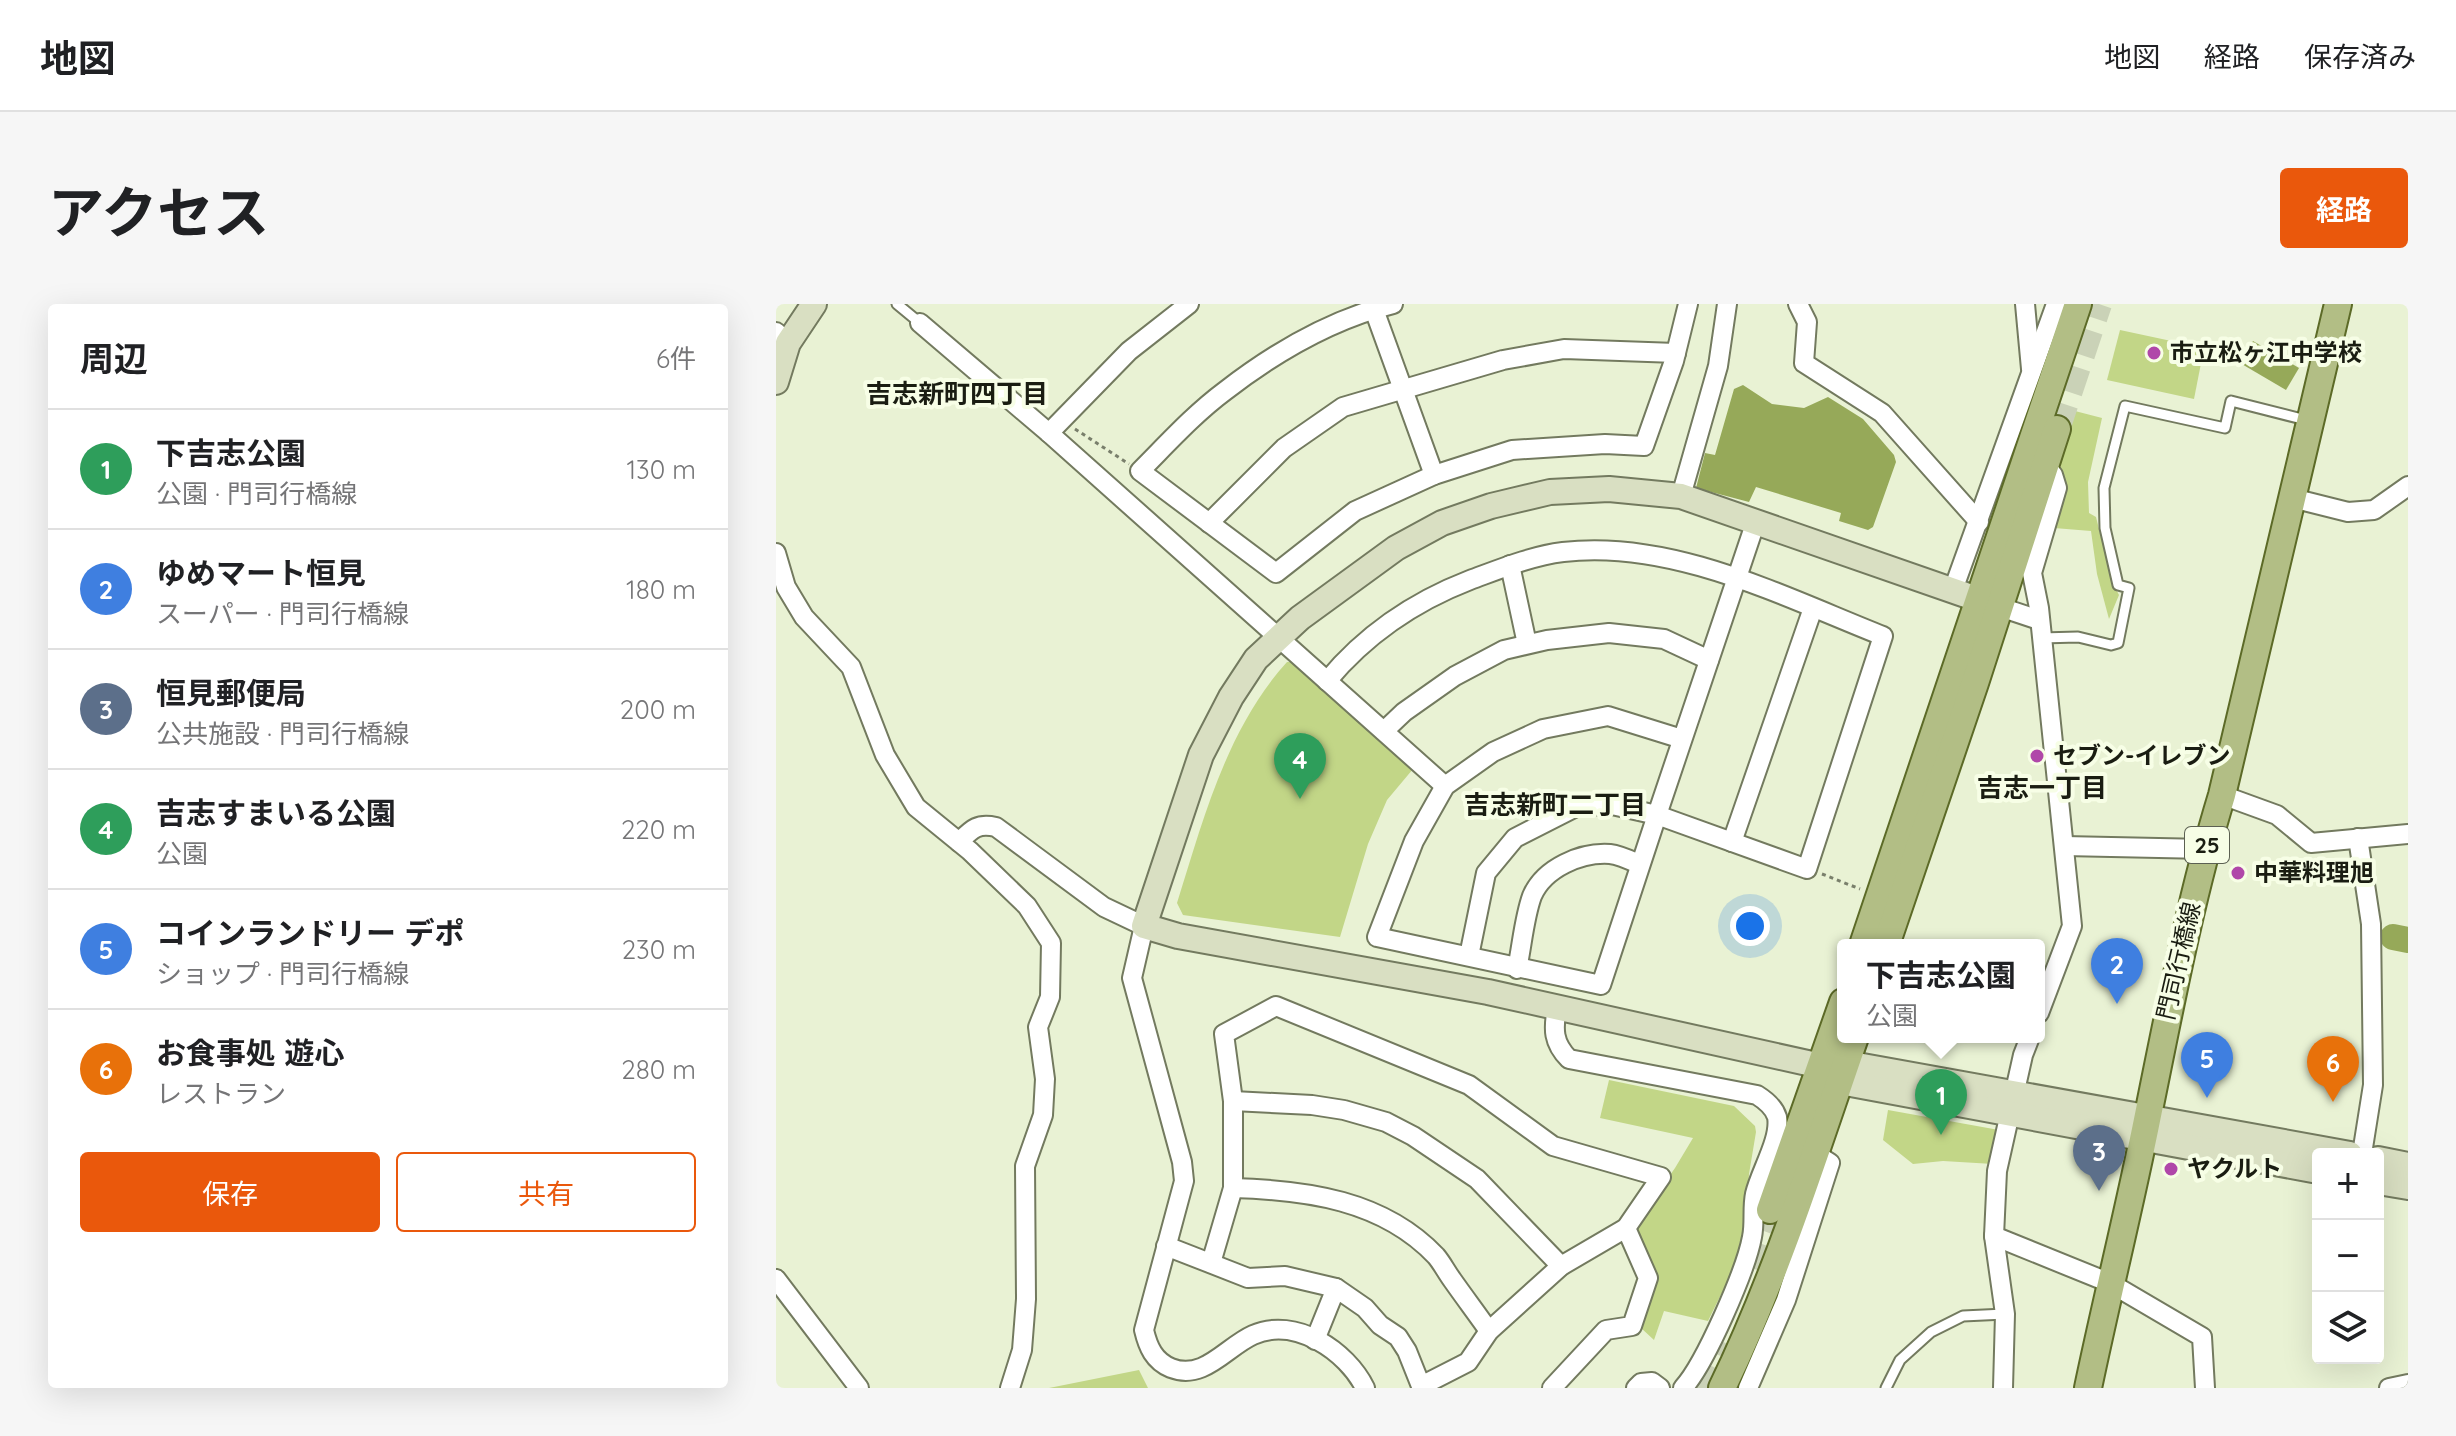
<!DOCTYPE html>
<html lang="ja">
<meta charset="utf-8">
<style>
:root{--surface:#fff;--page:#f6f6f6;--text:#202124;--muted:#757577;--line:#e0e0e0;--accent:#ea580c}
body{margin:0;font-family:Quicksand,"Noto Sans JP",sans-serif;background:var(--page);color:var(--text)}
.controls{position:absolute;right:24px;bottom:24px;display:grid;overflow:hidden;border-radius:8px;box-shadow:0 8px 32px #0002}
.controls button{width:72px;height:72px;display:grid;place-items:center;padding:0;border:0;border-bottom:2px solid var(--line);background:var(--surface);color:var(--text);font:40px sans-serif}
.you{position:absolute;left:974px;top:622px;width:28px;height:28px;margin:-20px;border:6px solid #fff;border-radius:50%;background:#1a73e8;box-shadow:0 0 0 12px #1a73e833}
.badge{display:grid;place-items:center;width:52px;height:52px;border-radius:50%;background:var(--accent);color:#fff;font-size:26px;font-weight:700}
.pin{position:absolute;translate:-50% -66px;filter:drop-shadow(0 2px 4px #0008)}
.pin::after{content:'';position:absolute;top:42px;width:28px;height:24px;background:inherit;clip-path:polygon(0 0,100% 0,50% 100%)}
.popup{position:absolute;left:1061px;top:635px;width:208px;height:104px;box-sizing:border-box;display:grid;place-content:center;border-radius:8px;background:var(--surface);filter:drop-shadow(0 2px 6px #0005);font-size:26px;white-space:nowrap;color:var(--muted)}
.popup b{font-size:30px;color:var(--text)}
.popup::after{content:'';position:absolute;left:50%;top:100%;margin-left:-16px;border:16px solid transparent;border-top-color:var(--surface)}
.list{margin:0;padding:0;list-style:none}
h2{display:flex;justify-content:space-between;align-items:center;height:104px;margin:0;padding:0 32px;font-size:34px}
h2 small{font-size:26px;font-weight:400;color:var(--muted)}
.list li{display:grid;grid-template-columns:52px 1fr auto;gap:24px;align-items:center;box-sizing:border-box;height:120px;padding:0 32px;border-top:2px solid var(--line)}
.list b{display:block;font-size:30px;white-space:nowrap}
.list p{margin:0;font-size:26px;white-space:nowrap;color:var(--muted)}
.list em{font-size:26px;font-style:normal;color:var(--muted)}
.actions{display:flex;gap:16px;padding:24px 32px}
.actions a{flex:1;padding:18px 0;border:2px solid var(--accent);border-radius:8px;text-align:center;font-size:28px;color:var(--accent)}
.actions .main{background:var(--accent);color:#fff}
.icon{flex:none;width:44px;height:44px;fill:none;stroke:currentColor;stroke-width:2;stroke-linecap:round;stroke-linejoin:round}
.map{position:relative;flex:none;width:1632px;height:1084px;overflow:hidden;border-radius:8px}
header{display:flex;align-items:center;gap:48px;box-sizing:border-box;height:112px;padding:0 40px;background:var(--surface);border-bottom:2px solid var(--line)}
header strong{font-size:38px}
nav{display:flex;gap:44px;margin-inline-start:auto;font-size:28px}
.intro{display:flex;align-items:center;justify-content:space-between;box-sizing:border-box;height:192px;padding:0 48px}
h1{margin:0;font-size:56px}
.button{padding:20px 36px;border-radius:8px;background:var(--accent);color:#fff;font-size:28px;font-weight:700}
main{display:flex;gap:48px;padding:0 48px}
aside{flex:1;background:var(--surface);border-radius:8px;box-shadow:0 8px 32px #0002}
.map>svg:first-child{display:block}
</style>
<header>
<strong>地図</strong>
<nav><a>地図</a><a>経路</a><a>保存済み</a></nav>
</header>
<div class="intro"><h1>アクセス</h1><a class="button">経路</a></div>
<main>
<aside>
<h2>周辺<small>6件</small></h2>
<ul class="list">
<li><span class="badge" style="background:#2e9e5b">1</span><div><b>下吉志公園</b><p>公園 · 門司行橋線</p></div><em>130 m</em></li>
<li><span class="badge" style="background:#3f7fe0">2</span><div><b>ゆめマート恒見</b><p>スーパー · 門司行橋線</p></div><em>180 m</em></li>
<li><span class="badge" style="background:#5c6f8a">3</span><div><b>恒見郵便局</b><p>公共施設 · 門司行橋線</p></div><em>200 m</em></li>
<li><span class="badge" style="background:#2e9e5b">4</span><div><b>吉志すまいる公園</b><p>公園</p></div><em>220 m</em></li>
<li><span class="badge" style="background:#3f7fe0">5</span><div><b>コインランドリー デポ</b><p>ショップ · 門司行橋線</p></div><em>230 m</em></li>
<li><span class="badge" style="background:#e8710a">6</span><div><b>お食事処 遊心</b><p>レストラン</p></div><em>280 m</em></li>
</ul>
<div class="actions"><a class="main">保存</a><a>共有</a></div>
</aside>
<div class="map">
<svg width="1632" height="1084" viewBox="0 0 1632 1084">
<rect width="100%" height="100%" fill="#e9f2d4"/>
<g fill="#c2d687">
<polygon points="1344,26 1428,44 1418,95 1331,76"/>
<polygon points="1299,107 1326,114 1312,178 1313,209 1320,213 1336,277 1343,291 1333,315 1321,270 1315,227 1278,224 1287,195 1284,147"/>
<path d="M511,358H517L637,465L611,496L592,540L564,633L407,611L401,599C427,516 451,424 511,358Z"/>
<polygon points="833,776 958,802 979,822 980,828 973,870 970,931 957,966 932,1017 888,1007 878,1036 864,1023 879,972 859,931 859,921 899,864 917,834 824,814"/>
<polygon points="1112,806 1223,826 1217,860 1167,857 1137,860 1107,836"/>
<polygon points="363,1066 372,1084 273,1084"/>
</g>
<g fill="#96a959">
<polygon points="1477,37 1523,64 1510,86 1464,59"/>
<polygon points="967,81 996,100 1028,104 1052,93 1087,115 1118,151 1120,158 1097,223 1092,226 1063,217 1065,209 980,183 973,198 920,184 929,149 939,151 958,85"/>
</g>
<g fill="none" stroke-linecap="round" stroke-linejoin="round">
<polyline stroke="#96a959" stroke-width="26" points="1617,633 1632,636"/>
<g stroke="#cad2b7" stroke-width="26" stroke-dasharray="26 13" stroke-linecap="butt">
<polyline points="1281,125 1323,0"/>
<polyline points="973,963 994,906"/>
<polyline points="921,1084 943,1036"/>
</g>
<g stroke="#737a5f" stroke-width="13">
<g id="lane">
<polyline points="121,0 144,19"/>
<polyline points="1265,334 1302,333 1335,341 1342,339 1353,284 1342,281 1329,224 1328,184 1349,102 1449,124 1455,97 1530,116"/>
<polyline points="1110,1084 1124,1056 1155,1028 1187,1012 1229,1010"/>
</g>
</g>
<g stroke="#737a5f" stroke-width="22">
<g id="street">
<polyline points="596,0 658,171"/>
<path d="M617,0C557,15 498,49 449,87C418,110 391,140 364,167L500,269L579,207L658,171L736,146L829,140L868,142L898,57L912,0"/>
<polyline points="1022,0 1031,18 1028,59 1106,109 1203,218"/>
<polyline points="1249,0 1255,65"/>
<polyline points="144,19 273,129 669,482"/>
<polyline points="0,28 12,39"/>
<polyline points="273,129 353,47 413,0"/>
<polyline points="905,192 942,62 951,0"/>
<polyline points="1516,194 1572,208 1598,206 1632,182"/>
<polyline points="433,219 508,144 567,103 727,56 788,45 900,49"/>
<polyline points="0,249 10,283 28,313 75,363 109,451 140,503 194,547 251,602 275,639 274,693 262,723 269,775 267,811 249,862 250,995 246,1046 234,1084"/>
<polyline points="734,261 751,340"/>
<polyline points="1177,286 1280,0"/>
<polyline points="1212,299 1263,316"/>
<path d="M551,377C590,330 637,298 694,276C724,265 755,252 787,248C896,235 1008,293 1107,332L1031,565L881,511L836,501L802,502L739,534L710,569L693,652"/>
<polyline points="608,427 628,408 679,372 728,346 771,336 833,329 888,335 933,356"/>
<polyline points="906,435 832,412 767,425 717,448 669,482 638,537 601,633 825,681 881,511 980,217"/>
<polyline points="1446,491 1501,511 1535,539 1632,530"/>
<polyline points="1582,534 1595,620 1597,781 1586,850"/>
<path d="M183,538C196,525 201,519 220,523L328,603L368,622L356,674L406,858L408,877L368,1026C372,1043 378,1057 395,1064C428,1077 450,1043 477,1031C519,1012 571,1047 589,1084"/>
<polyline points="956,538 1037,304"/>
<polyline points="1288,542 1430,545"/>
<path d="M741,665C746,642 748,614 756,592C768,564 805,548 834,550C843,551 854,556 863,560"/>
<path d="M781,704C777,725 777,739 793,755L981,791C989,796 998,803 1001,813C1005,835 984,868 979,890C976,904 979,919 976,933C970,966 929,1060 907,1084"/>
<polyline points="1263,709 1296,622 1263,304 1256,269 1281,184 1277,171 1268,159"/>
<polyline points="457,797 536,801 568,806 610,818 637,832 701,875 785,962"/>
<path d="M457,884C530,886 607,896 660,952C666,959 671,969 677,977C689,994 701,1010 713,1027"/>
<polyline points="1218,932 1334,979 1426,1033 1429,1084"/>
<polyline points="390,942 472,974 509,972 560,984 539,1036"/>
<polyline points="435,959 457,884 457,797 448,730 500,702 693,781 777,842 885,873 850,924 785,962 713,1027 692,1058 645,1082 631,1047 622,1033 604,1021 589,1004 560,984"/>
<polyline points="0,975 83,1084"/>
<polyline points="776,1084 830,1026 856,1022 872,974 850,924"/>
<polyline points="860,1084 865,1079 876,1078 884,1084"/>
<polyline points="972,1084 1010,996 1054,859 1040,850"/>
<polyline points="1227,1084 1229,1010 1218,932 1221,867 1247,751 1254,733"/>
<polyline points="1613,1084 1632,1080"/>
</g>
</g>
<g stroke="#737a5f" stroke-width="28">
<g id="secondary">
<polyline points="0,78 12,39 38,0"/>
<polyline points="1204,296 905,192 833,185 774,188 715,202 666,219 620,244 524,314 480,355 455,393 425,451 368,622 402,632 712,688 1045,762 1070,759 1574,850"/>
<polyline points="1050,766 1064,778 1542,867"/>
<polyline points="1602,855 1632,861"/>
<polyline points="1602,878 1632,883"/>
</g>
</g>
<g stroke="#5c6a27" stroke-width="30">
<g id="primary">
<polyline points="1087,641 1302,0"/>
<polyline points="1110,641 1199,379 1281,125"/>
<polyline points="994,906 1067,698"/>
<path d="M946,1084C1001,971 1038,851 1079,733"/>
<path d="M1312,1084C1331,993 1354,902 1372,811C1394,703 1414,596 1446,491L1562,0"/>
</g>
</g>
<g stroke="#797f6b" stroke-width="3" stroke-dasharray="4 4" stroke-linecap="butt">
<polyline points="299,125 353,160"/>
<polyline points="1046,570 1084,585"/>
</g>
<use href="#lane" stroke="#fff" stroke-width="9"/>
<use href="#street" stroke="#fff" stroke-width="18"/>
<use href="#secondary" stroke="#d9dfc2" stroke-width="24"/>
<use href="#primary" stroke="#b2be85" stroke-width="26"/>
</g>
<g fill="#b047a9" stroke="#f7fee6" stroke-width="3">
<circle cx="1378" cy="49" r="8"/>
<circle cx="1261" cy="452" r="8"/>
<circle cx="1462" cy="569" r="8"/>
<circle cx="1395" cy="865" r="8"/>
</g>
<g text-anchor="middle" stroke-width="8" stroke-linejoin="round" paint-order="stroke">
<rect fill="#f7fee6" stroke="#5c6052" stroke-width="2" x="1409" y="523" width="44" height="36" rx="6"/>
<g font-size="22" font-weight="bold" fill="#1a1d12">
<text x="1431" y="549">25</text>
</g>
<g font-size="24" font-weight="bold" fill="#1a1d12" stroke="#f7fee6" text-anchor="start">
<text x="1394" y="57">市立松ヶ江中学校</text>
<text x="1277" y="460">セブン-イレブン</text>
<text x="1478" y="577">中華料理旭</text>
<text x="1411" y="873">ヤクルト</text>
</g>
<g font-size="24" fill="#1a1d12" stroke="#f7fee6">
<text transform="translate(1403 657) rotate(-77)" y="8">門司行橋線</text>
</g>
<g font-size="26" font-weight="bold" fill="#1a1d12" stroke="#f7fee6">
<text x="181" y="99">吉志新町四丁目</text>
<text x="1266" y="493">吉志一丁目</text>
<text x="779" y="510">吉志新町二丁目</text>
</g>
</g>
</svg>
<div class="controls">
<button>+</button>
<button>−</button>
<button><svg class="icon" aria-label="layers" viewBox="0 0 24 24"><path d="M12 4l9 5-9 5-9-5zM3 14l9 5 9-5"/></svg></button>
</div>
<div class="you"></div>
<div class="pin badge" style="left:1165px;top:831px;background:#2e9e5b">1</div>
<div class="popup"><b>下吉志公園</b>公園</div>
<div class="pin badge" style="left:1341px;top:700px;background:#3f7fe0">2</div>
<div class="pin badge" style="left:1323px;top:887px;background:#5c6f8a">3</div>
<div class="pin badge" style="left:524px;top:495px;background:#2e9e5b">4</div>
<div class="pin badge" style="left:1431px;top:794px;background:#3f7fe0">5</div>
<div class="pin badge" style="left:1557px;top:798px;background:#e8710a">6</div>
</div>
</main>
